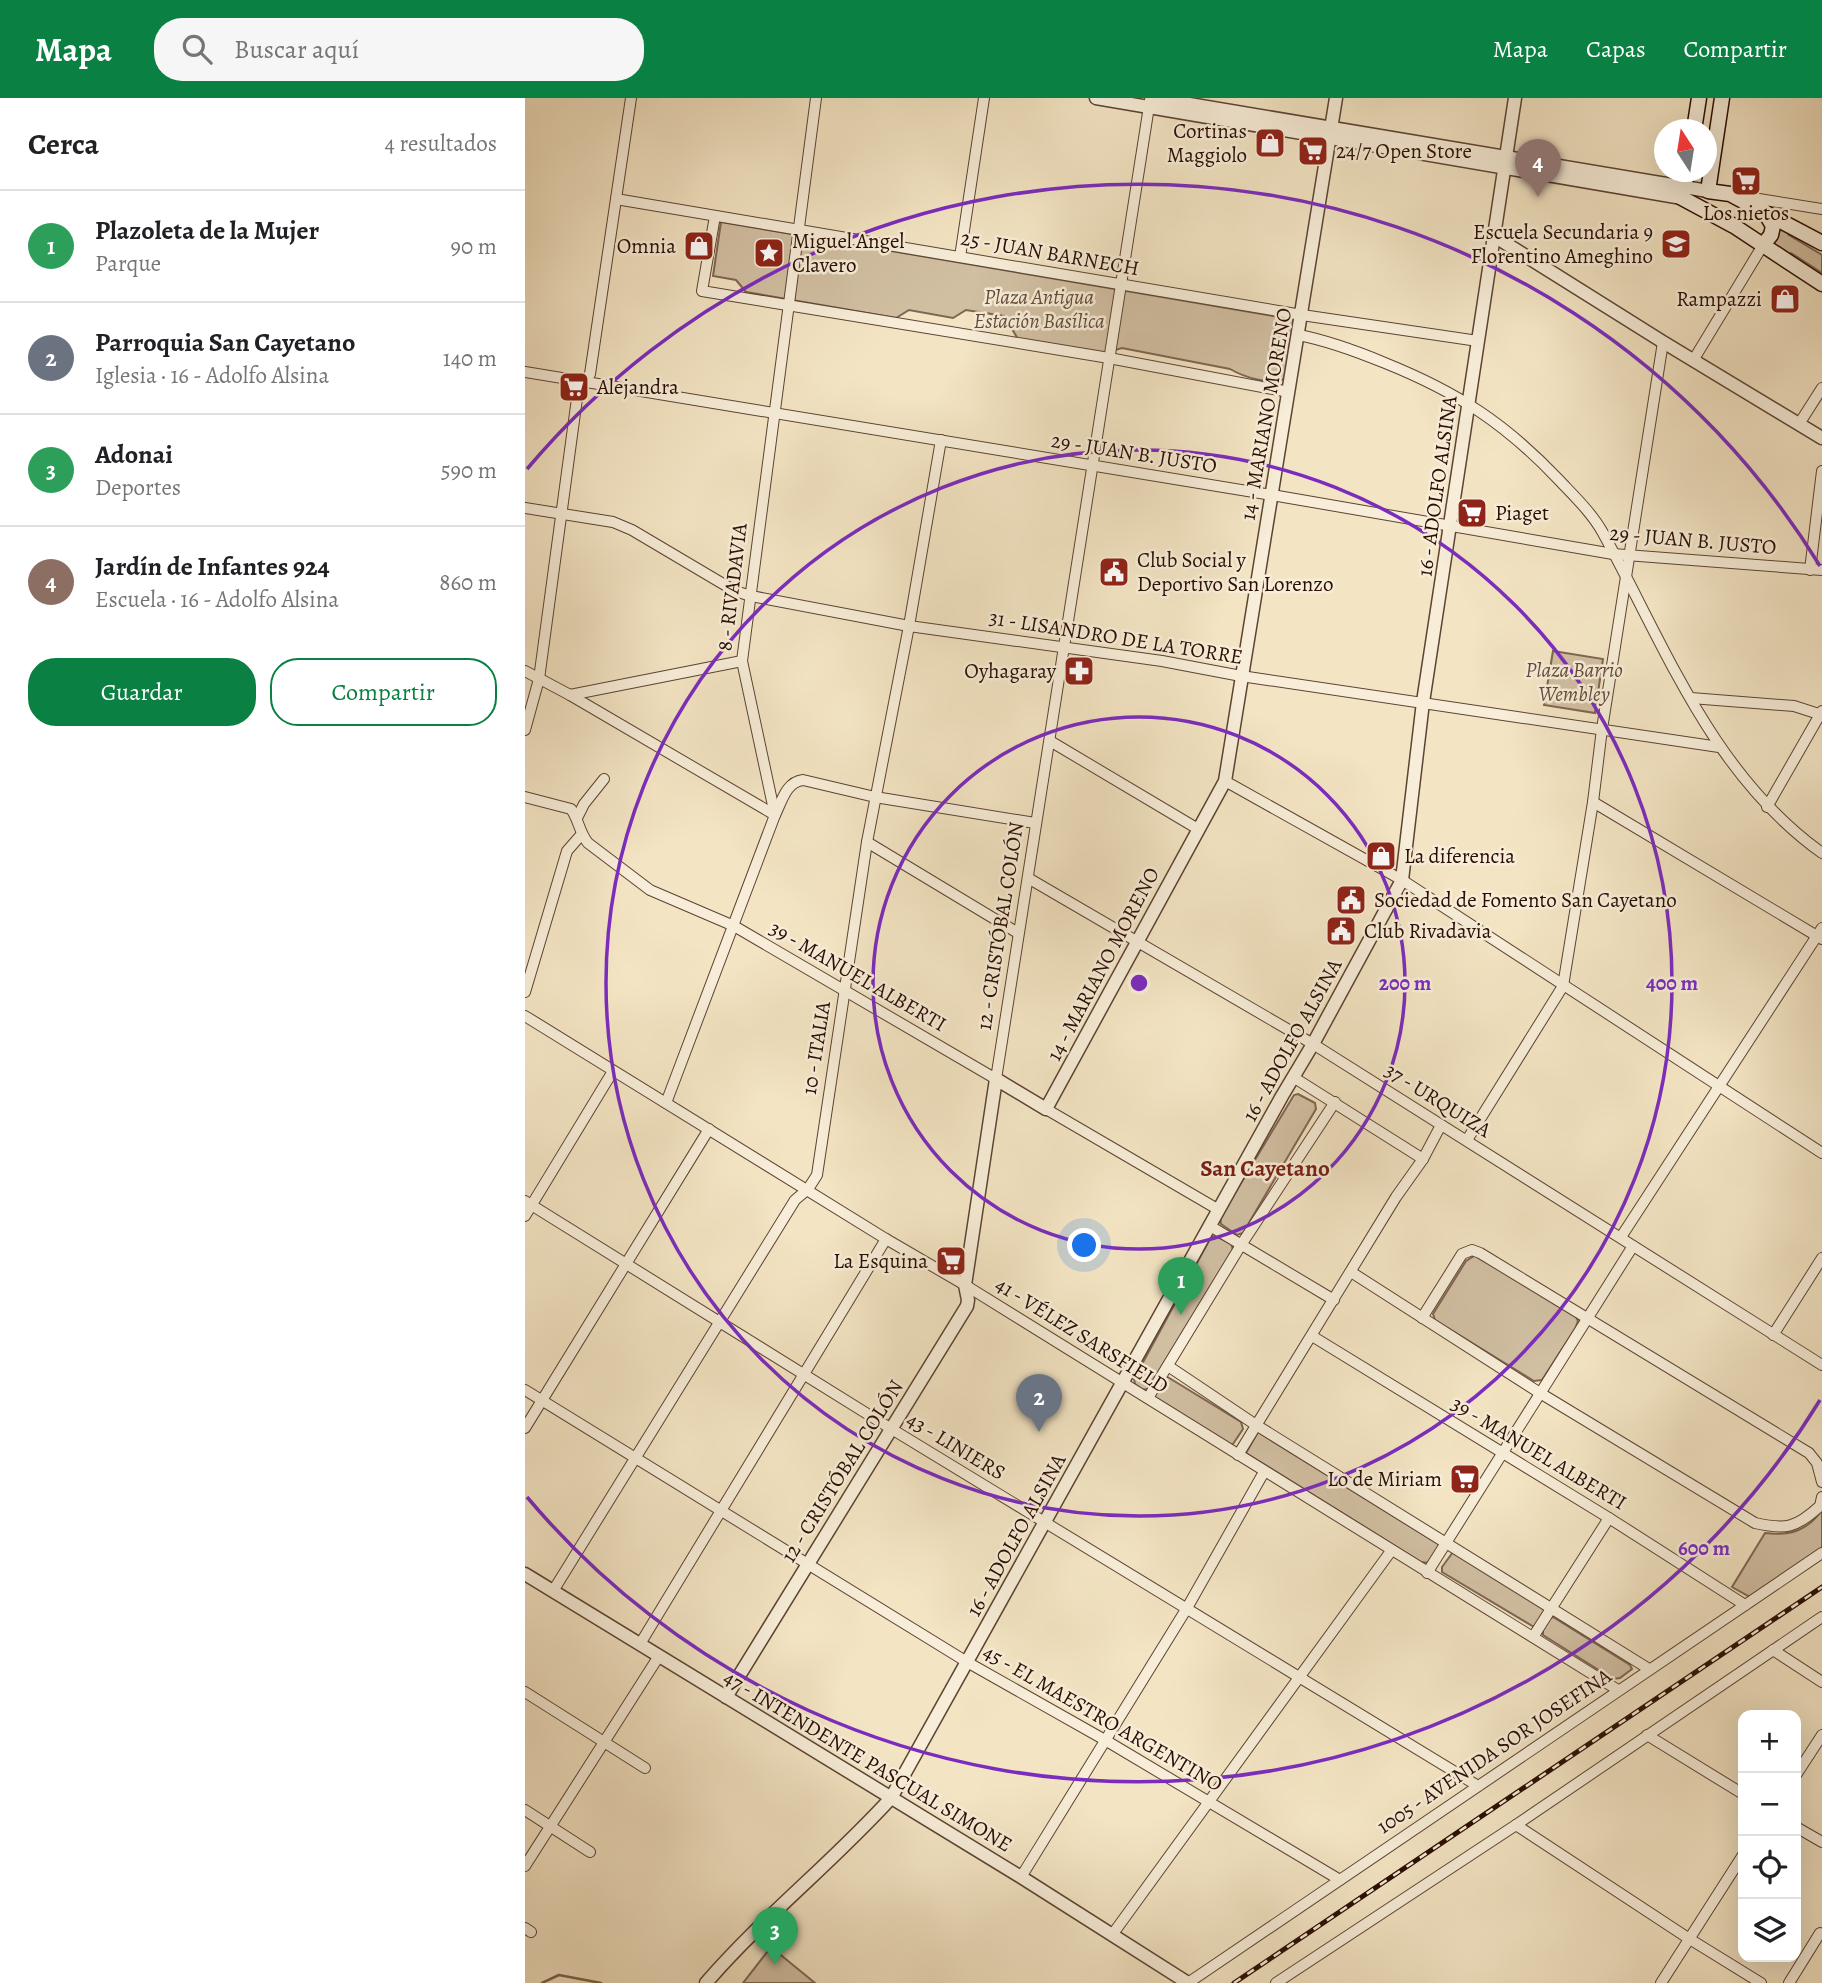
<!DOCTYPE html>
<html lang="es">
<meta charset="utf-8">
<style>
:root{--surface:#fff;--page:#f6f6f6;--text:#202124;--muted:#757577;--line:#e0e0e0;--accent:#0b8043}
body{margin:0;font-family:Alegreya,serif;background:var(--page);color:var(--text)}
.controls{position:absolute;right:21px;bottom:21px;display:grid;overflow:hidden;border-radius:14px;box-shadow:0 7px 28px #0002}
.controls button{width:63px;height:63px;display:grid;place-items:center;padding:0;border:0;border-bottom:2px solid var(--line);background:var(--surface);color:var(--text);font:35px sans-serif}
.compass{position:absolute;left:1129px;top:21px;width:63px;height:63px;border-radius:50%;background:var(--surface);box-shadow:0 7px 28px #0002;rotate:348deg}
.you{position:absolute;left:560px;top:1148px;width:24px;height:24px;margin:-18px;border:5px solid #fff;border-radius:50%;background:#1a73e8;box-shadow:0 0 0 10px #1a73e833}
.badge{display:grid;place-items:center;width:46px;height:46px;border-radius:50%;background:var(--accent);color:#fff;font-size:23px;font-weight:700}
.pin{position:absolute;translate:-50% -58px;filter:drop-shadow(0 2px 4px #0008)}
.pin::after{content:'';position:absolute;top:37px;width:24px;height:21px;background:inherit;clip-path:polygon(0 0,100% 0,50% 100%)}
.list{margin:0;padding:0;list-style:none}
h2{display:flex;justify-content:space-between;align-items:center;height:91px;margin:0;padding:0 28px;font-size:30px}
h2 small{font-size:23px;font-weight:400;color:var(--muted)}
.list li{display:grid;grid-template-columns:46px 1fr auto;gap:21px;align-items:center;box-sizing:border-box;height:112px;padding:0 28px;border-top:2px solid var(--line)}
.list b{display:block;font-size:26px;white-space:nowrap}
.list p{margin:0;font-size:23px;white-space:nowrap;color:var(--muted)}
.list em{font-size:23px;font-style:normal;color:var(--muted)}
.actions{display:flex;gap:14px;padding:21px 28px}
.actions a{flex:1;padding:16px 0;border:2px solid var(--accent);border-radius:28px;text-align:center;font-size:24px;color:var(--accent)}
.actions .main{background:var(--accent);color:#fff}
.icon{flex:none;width:38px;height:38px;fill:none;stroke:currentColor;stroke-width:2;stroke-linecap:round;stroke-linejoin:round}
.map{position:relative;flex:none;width:1297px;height:1885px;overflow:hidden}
header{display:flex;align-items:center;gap:42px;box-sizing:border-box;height:98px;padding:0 35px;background:var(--accent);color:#fff}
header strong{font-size:33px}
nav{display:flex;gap:38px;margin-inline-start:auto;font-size:24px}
.search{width:490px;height:63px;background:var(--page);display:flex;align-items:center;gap:18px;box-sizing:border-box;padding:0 24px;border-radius:28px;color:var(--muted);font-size:26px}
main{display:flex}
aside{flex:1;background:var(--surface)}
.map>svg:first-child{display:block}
</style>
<header>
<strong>Mapa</strong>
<div class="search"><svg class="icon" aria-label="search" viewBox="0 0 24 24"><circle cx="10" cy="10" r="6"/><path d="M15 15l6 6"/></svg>Buscar aquí</div>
<nav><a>Mapa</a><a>Capas</a><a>Compartir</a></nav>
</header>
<main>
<aside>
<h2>Cerca<small>4 resultados</small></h2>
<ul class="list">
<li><span class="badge" style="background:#2e9e5b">1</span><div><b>Plazoleta de la Mujer</b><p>Parque</p></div><em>90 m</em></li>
<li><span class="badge" style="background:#6b7280">2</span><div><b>Parroquia San Cayetano</b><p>Iglesia · 16 - Adolfo Alsina</p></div><em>140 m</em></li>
<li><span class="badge" style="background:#2e9e5b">3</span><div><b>Adonai</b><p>Deportes</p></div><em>590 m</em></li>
<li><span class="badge" style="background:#8d6e63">4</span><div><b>Jardín de Infantes 924</b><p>Escuela · 16 - Adolfo Alsina</p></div><em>860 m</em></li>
</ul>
<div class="actions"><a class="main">Guardar</a><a>Compartir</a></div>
</aside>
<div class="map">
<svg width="1297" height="1885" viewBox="0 0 1297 1885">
<rect width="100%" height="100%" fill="#f3e4c3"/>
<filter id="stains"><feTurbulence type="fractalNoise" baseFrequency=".00286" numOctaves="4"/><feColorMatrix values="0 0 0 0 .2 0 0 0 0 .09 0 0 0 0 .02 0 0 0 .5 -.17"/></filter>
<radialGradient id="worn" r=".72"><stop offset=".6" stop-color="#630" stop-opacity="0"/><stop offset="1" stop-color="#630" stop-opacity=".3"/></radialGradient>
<g fill="#d1bfa2" stroke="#7e6652" stroke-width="2">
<polygon points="1251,123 1270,134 1264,137 1297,157 1297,175 1266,155 1257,158 1246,145"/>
<path d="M196,124L766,221L771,224L761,280C745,288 719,279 705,271L597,250L580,255L493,241L479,218L441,212L428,220L384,212L371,220L221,194L211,182L188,178Z"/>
<polygon points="1028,553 1078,561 1070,615 1019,607"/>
<polygon points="773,996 790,1005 791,1011 718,1135 712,1137 696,1126 695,1120 769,997"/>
<polygon points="690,1138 706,1145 708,1152 623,1291 617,1292 610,1286 609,1281 686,1139"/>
<polygon points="949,1158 953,1158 1051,1219 1053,1223 1050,1231 1017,1282 1009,1283 910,1222 908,1216 941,1163"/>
<polygon points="641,1278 716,1324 718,1331 708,1346 706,1347 629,1300 629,1296"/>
<polygon points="733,1334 915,1447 904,1465 896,1464 721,1355"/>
<path d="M1297,1412V1450L1225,1499L1207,1489L1240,1435C1265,1438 1282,1433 1297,1412Z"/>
<polygon points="928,1454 1022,1510 1009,1529 917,1474 917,1469"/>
<polygon points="1028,1519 1105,1567 1107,1571 1095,1580 1088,1581 1018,1537 1018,1532 1025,1520"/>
<polygon points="246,1849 290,1885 218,1885"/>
</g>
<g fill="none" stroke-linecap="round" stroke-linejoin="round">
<polyline stroke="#7a624f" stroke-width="2.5" points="17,1885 34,1877 76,1885"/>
<g stroke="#5c4333" stroke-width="12">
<g id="minor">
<polyline points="1215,98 1297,111"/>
<polyline points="91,101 777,217 953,243"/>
<polyline points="190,118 177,193 584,260 764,294"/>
<polyline points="435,159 459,0"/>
<path d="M774,237C804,243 831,253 860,265C932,294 980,325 1034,382C1049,398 1067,415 1078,435C1141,550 1187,676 1297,755"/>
<polyline points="1169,261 1238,147"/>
<polyline points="0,274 747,397 1088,456 1297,472"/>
<polyline points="1274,326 1297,290"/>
<polyline points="0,410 88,424 107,432 210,493 226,498 384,528 637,563 716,578 1194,649"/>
<polyline points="1285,472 1297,373"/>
<path d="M0,573L45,597L250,717C257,703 261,684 278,682L350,699L510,725"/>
<polyline points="45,597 217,563"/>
<polyline points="1166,600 1269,608 1297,617"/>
<polyline points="0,632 14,581 53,293 65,276 106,0"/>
<polyline points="525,643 673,731"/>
<polyline points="700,683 877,782 1297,1055"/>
<path d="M0,699L46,711C54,722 54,734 63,745L125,792L209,828L471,981L625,2"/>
<polyline points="1068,704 1297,841"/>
<polyline points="1242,709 1297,613"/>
<polyline points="52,720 59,706 79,681"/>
<polyline points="342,744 493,835"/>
<polyline points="503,780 788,946 1297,1267"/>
<polyline points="0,894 42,753 56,737"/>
<polyline points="0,918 361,1141 440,1187 1093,1592"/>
<polyline points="768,979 898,1061"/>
<polyline points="141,1005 250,717 217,563 291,0"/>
<polyline points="521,1011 694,1112"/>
<polyline points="942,1042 1038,888 1068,704 1077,631 1138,244"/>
<polyline points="0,1103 365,1330 953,1688"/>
<polyline points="0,1118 88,973"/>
<polyline points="685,1128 809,1202"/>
<polyline points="1096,1139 1297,830"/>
<path d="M826,1174L1015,1295L1230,1425C1261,1432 1271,1430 1295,1408L1297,1399"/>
<polyline points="897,1220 937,1156 947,1152 955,1155 1284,1355 1292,1365 1297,1384"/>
<polyline points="1248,1237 1297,1160"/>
<polyline points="787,1238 1084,1420 1220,1507"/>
<polyline points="643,1268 731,1327 1124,1571"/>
<polyline points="0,1292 442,1564 580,1642 815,1782"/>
<polyline points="623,1300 716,1147 810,1004"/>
<polyline points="0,1330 184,1031"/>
<polyline points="713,1357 871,1099 898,1061 916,1027"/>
<polyline points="902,1475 1108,1148"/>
<polyline points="28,1493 270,1102 283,1091 292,1077 342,744 384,528 416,342"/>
<polyline points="1008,1539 1084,1420"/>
<polyline points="115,1546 361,1141"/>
<polyline points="1248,1552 1297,1584"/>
<polyline points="0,1594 120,1670"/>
<polyline points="1122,1637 1218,1696"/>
<polyline points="1271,1677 1297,1637"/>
<polyline points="0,1712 65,1754"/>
<polyline points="991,1727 1163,1840 1236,1885"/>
<polyline points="1271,1729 1297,1744"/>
<polyline points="0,1768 134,1558"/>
<polyline points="496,1779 662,1510 739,1374"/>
<polyline points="0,1830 6,1834"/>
<polyline points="587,1837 866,1453"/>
<polyline points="663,1885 1297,1455"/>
<polyline points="751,1885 991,1727 1297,1519"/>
<polyline points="1136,1885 1218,1757"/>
<polyline points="1264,1885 1295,1835"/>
</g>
</g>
<g stroke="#5c4333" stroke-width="15">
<g id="tertiary">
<polyline points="571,0 1157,100"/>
<polyline points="629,0 1183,93"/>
<polyline points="969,138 1138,244 1297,340"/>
<polyline points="0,1476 496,1779 663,1885"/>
<polyline points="201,1599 442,1208 443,1202 440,1187 471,981 521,1011 700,683 811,0"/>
<path d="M181,1885C238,1819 307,1765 366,1700L757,998L788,946L877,782L898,604L990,0"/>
</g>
</g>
<g stroke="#2a0d03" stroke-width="17">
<g id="secondary">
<polyline points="1197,0 1183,93 1205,96 1297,145"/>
<polyline points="1169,32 1174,0"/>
<polyline points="1162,74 1157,100 1209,128 1297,186"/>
<polyline points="1238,147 1246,137 1248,128 1239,113"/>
</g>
</g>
<use href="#minor" stroke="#f7edd8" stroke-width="10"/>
<use href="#tertiary" stroke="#f7edd8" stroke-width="12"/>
<use href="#secondary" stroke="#f7edd8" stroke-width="14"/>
<g stroke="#2a0d03" stroke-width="5">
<polyline id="rail" points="709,1885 1297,1489"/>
</g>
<use href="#rail" stroke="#f7edd8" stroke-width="2.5" stroke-dasharray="8" stroke-linecap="butt"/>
</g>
<g fill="none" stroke="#7b2cbf" stroke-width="3.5">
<circle cx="614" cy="885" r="266"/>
<circle cx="614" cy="885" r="533"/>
<path d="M1295 1302A799 799 0 0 1 2 1399M2 371A799 799 0 0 1 1295 468"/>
</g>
<defs>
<g id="shop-square" transform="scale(1.575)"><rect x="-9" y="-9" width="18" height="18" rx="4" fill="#8f2418" stroke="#f7edd8"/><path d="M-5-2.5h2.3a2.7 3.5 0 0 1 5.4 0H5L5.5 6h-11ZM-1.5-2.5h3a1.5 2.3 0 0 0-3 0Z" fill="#fff"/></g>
<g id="supermarket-square" transform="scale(1.575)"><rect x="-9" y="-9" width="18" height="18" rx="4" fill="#8f2418" stroke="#f7edd8"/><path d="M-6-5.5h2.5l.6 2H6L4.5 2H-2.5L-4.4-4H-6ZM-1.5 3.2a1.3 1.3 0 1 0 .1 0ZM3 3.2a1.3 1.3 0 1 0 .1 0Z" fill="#fff"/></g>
<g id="school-square" transform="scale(1.575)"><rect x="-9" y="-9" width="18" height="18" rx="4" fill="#8f2418" stroke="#f7edd8"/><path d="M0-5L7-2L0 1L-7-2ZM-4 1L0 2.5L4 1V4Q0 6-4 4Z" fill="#fff"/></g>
<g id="sight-square" transform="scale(1.575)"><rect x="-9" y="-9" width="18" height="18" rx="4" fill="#8f2418" stroke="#f7edd8"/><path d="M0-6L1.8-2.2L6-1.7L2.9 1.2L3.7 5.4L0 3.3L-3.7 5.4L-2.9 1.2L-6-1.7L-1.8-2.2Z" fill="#fff"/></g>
<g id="civic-square" transform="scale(1.575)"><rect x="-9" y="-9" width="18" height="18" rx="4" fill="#8f2418" stroke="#f7edd8"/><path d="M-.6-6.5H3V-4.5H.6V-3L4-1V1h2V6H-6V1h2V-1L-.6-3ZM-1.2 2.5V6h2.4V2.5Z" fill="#fff"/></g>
<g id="pharmacy-square" transform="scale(1.575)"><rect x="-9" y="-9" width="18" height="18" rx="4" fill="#8f2418" stroke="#f7edd8"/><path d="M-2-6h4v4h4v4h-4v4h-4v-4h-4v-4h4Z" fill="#fff"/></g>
</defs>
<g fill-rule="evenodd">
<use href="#shop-square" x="745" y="45"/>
<use href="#supermarket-square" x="788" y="53"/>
<use href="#supermarket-square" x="1221" y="83"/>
<use href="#school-square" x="1151" y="146"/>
<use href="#shop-square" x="174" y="148"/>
<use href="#sight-square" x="244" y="155"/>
<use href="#shop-square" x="1260" y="201"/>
<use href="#supermarket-square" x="49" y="289"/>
<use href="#supermarket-square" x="947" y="415"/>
<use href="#civic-square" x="589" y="474"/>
<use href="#pharmacy-square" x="554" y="573"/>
<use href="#shop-square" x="856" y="758"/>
<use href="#civic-square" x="826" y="802"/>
<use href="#civic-square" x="816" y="833"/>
<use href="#supermarket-square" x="426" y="1163"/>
<use href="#supermarket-square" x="940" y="1381"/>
</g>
<g text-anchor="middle" stroke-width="5" stroke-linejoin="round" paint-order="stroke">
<g font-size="21" fill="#2a0d03" stroke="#f7edd8" text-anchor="start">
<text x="722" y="40" text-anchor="end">Cortinas<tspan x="722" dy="24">Maggiolo</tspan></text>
<text x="811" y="60">24/7 Open Store</text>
<text x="1221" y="122" text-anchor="middle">Los nietos</text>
<text x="1128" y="141" text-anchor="end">Escuela Secundaria 9<tspan x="1128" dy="24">Florentino Ameghino</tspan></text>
<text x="267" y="150">Miguel Angel<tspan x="267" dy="24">Clavero</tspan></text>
<text x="151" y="155" text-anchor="end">Omnia</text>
<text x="1237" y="208" text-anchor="end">Rampazzi</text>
<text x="72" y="296">Alejandra</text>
<text x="970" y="422">Piaget</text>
<text x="612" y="469">Club Social y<tspan x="612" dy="24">Deportivo San Lorenzo</tspan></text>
<text x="531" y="580" text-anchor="end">Oyhagaray</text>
<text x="879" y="765">La diferencia</text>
<text x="849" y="809">Sociedad de Fomento San Cayetano</text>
<text x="839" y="840">Club Rivadavia</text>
<text x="403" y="1170" text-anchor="end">La Esquina</text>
<text x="917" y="1388" text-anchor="end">Lo de Miriam</text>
</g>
<g font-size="21" fill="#2a0d03" stroke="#f7edd8">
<text transform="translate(525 155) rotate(10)" y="7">25 - JUAN BARNECH</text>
<text transform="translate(741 316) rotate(-80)" y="7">14 - MARIANO MORENO</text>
<text transform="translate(609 355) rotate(9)" y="7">29 - JUAN B. JUSTO</text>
<text transform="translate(912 388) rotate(-82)" y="7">16 - ADOLFO ALSINA</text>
<text transform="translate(1168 442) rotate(5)" y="7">29 - JUAN B. JUSTO</text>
<text transform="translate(207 489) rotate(-83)" y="7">8 - RIVADAVIA</text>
<text transform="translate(591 539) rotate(9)" y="7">31 - LISANDRO DE LA TORRE</text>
<text transform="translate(475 828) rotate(-81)" y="7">12 - CRISTÓBAL COLÓN</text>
<text transform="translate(578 866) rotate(-62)" y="7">14 - MARIANO MORENO</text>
<text transform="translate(333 878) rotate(30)" y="7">39 - MANUEL ALBERTI</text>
<text transform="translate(767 942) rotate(-61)" y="7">16 - ADOLFO ALSINA</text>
<text transform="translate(291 950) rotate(-81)" y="7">10 - ITALIA</text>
<text transform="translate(913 1002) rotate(32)" y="7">37 - URQUIZA</text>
<text transform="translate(557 1237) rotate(32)" y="7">41 - VÉLEZ SARSFIELD</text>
<text transform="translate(431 1348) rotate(31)" y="7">43 - LINIERS</text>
<text transform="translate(1014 1355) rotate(31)" y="7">39 - MANUEL ALBERTI</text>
<text transform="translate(317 1373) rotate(-58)" y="7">12 - CRISTÓBAL COLÓN</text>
<text transform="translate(491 1437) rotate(-61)" y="7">16 - ADOLFO ALSINA</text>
<text transform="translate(578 1620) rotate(30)" y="7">45 - EL MAESTRO ARGENTINO</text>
<text transform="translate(969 1653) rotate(-34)" y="7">1005 - AVENIDA SOR JOSEFINA</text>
<text transform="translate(343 1663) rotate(31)" y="7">47 - INTENDENTE PASCUAL SIMONE</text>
</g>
<g font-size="21" font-style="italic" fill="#644b3b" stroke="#f7edd8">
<text x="514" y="206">Plaza Antigua<tspan x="514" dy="24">Estación Basílica</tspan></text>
<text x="1049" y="579">Plaza Barrio<tspan x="1049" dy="24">Wembley</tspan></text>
</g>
<g font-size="23" font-weight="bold" fill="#7a1f14" stroke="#f7edd8">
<text x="740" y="1078">San Cayetano</text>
</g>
</g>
<circle cx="614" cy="885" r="10" fill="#7b2cbf" stroke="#f7edd8" stroke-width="3.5"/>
<g font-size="21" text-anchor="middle" font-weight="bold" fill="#7b2cbf" stroke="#f7edd8" stroke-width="5" stroke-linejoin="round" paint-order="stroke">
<text x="880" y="892">200 m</text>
<text x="1147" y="892">400 m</text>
<text x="1179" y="1457">600 m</text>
</g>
<rect width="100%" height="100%" filter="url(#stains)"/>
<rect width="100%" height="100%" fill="url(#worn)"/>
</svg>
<div class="controls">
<button>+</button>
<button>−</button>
<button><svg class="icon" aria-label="locate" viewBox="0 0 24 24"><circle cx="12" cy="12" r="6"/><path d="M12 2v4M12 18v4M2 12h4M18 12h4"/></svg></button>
<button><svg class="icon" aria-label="layers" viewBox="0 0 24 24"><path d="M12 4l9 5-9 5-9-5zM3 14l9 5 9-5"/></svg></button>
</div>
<svg class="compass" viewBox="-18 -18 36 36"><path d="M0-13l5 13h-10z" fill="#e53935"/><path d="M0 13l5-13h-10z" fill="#757577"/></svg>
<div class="you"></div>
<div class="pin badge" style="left:656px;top:1217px;background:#2e9e5b">1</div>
<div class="pin badge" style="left:514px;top:1334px;background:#6b7280">2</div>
<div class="pin badge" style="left:250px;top:1867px;background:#2e9e5b">3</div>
<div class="pin badge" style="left:1013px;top:99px;background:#8d6e63">4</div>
</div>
</main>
